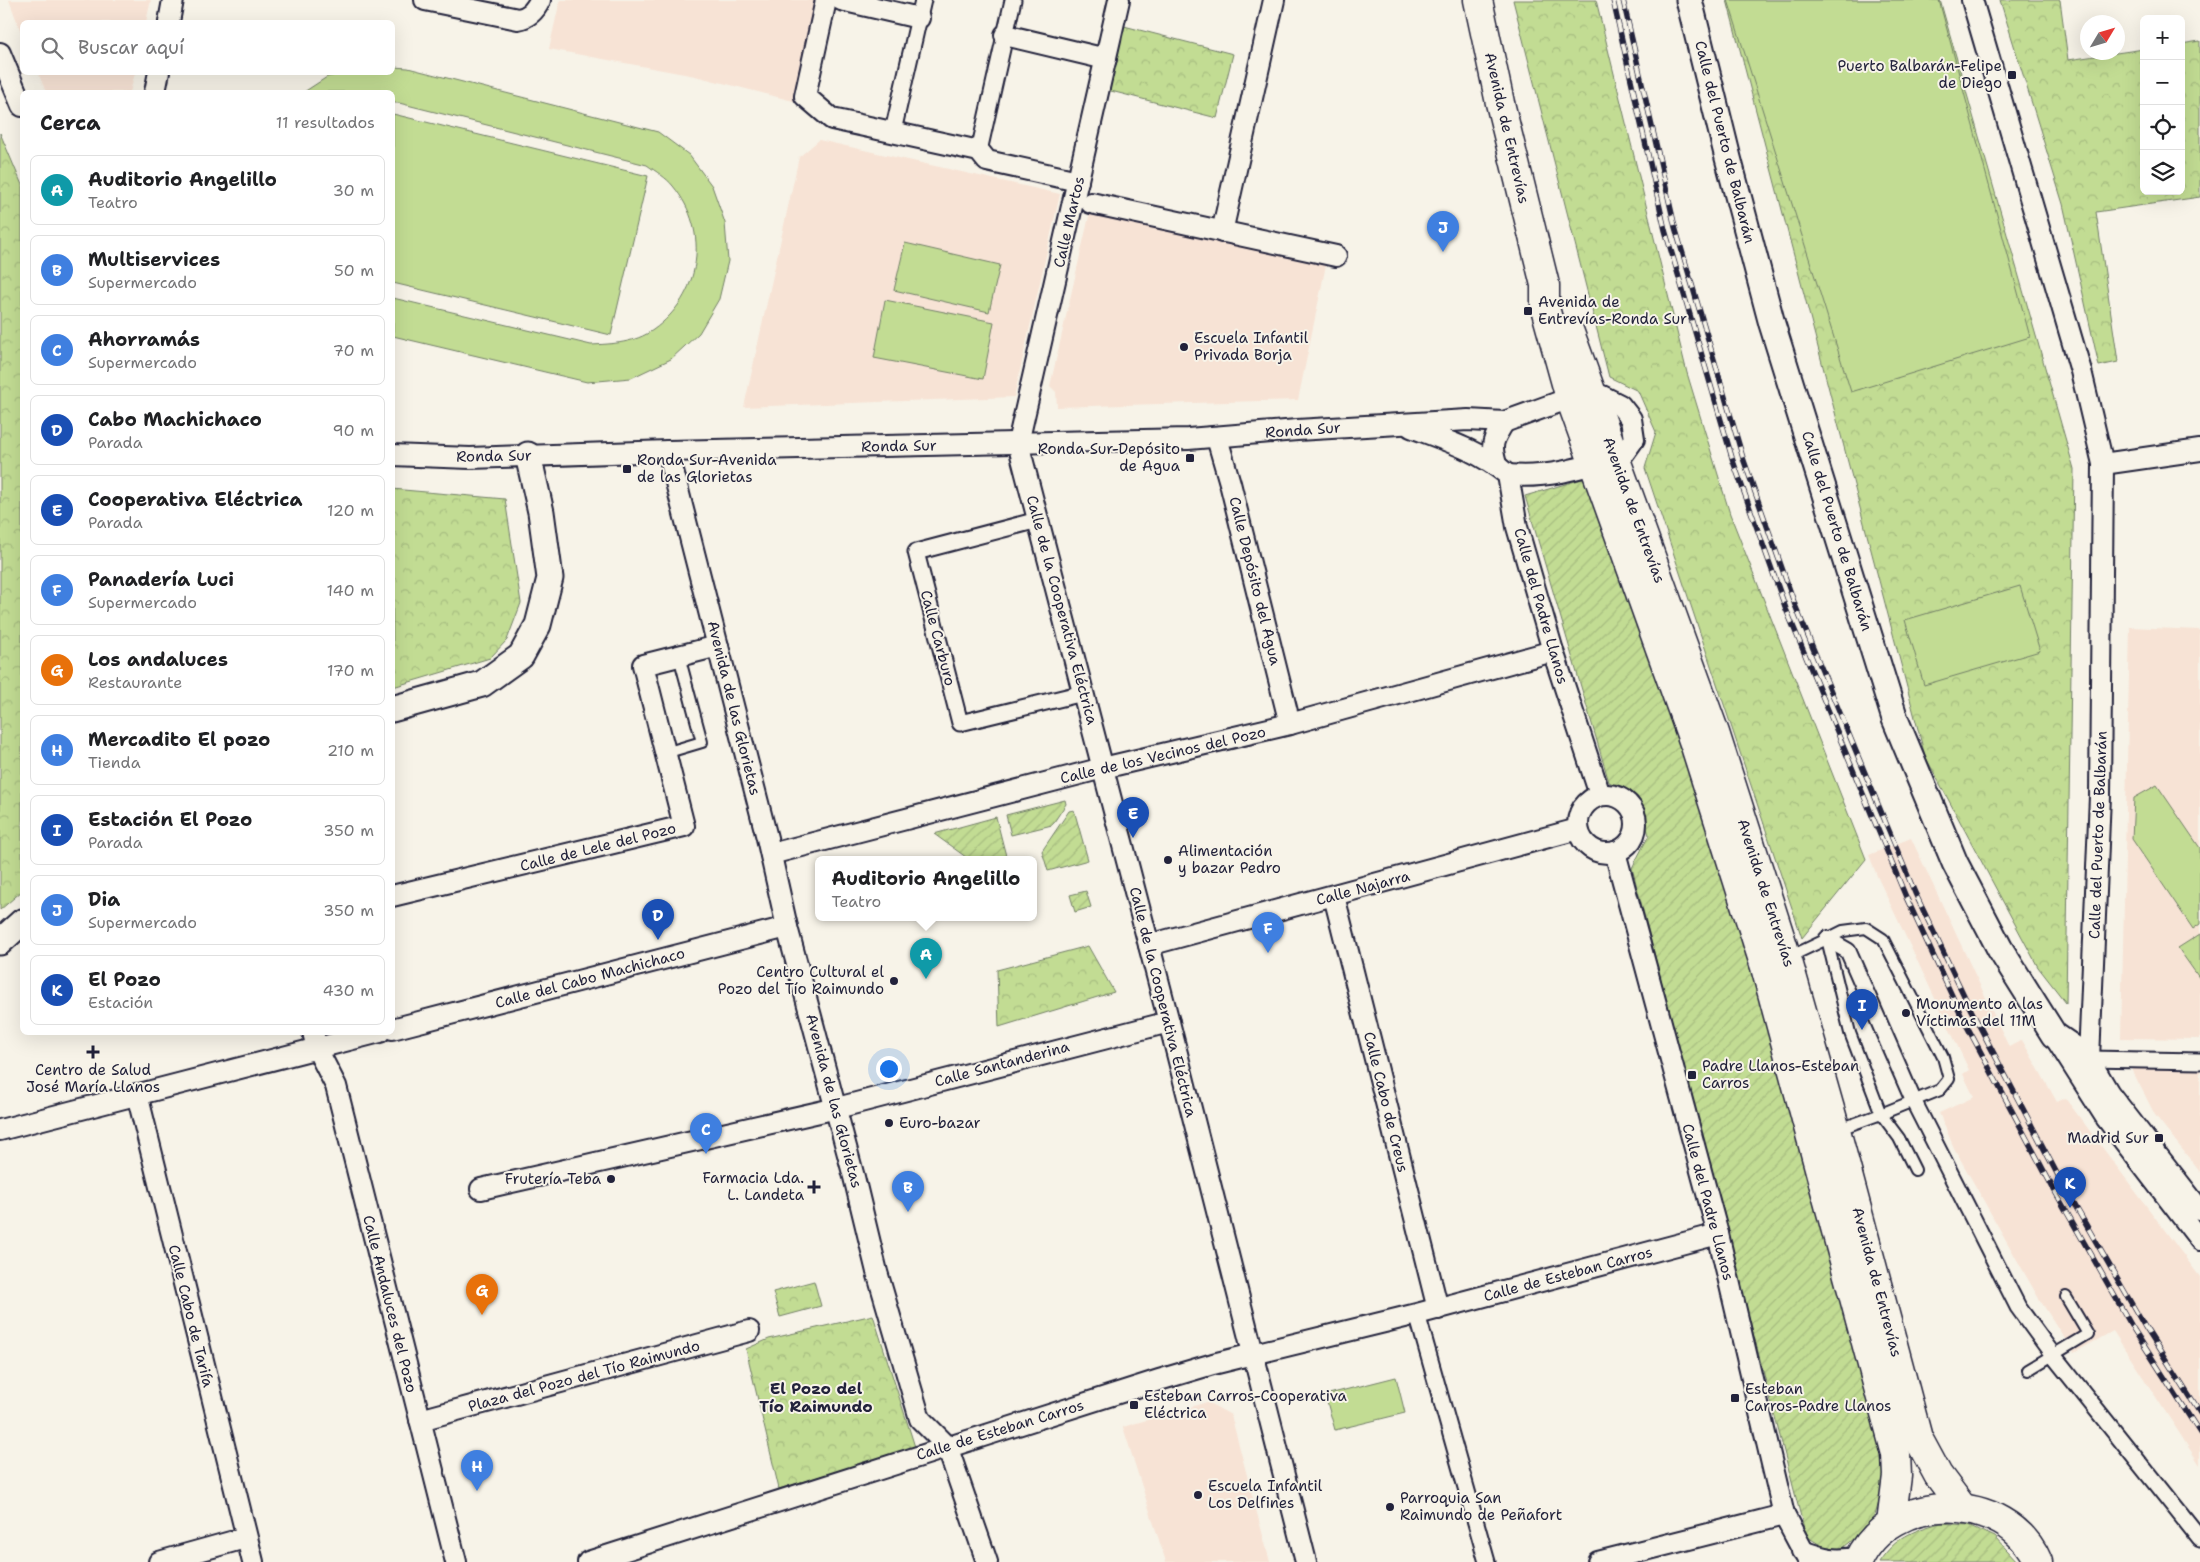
<!DOCTYPE html>
<html lang="es">
<meta charset="utf-8">
<style>
:root{--surface:#fff;--page:#f6f6f6;--text:#202124;--muted:#757577;--line:#e0e0e0;--accent:#db2777}
body{margin:0;font-family:"Shantell Sans",sans-serif;background:var(--page);color:var(--text)}
.controls{position:absolute;right:15px;top:15px;display:grid;overflow:hidden;border-radius:8px;box-shadow:0 5px 20px #0002}
.controls button{width:45px;height:45px;display:grid;place-items:center;padding:0;border:0;border-bottom:1px solid var(--line);background:var(--surface);color:var(--text);font:25px sans-serif}
.compass{position:absolute;left:2080px;top:15px;width:45px;height:45px;border-radius:50%;background:var(--surface);box-shadow:0 5px 20px #0002;rotate:52deg}
.you{position:absolute;left:888px;top:1068px;width:18px;height:18px;margin:-12px;border:4px solid #fff;border-radius:50%;background:#1a73e8;box-shadow:0 0 0 8px #1a73e833}
.badge{display:grid;place-items:center;width:32px;height:32px;border-radius:50%;background:var(--accent);color:#fff;font-size:16px;font-weight:700}
.pin{position:absolute;translate:-50% -41px;filter:drop-shadow(0 1px 2px #0008)}
.pin::after{content:'';position:absolute;top:26px;width:18px;height:15px;background:inherit;clip-path:polygon(0 0,100% 0,50% 100%)}
.popup{position:absolute;left:815px;top:856px;width:222px;height:65px;box-sizing:border-box;display:grid;place-content:center;border-radius:8px;background:var(--surface);filter:drop-shadow(0 1px 4px #0005);font-size:16px;white-space:nowrap;color:var(--muted)}
.popup b{font-size:19px;color:var(--text)}
.popup::after{content:'';position:absolute;left:50%;top:100%;margin-left:-10px;border:10px solid transparent;border-top-color:var(--surface)}
.list{margin:0;padding:0;list-style:none}
h2{display:flex;justify-content:space-between;align-items:center;height:65px;margin:0;padding:0 20px;font-size:21px}
h2 small{font-size:16px;font-weight:400;color:var(--muted)}
.list li{display:grid;grid-template-columns:32px 1fr auto;gap:15px;align-items:center;box-sizing:border-box;height:70px;margin:0 10px 10px;padding:0 10px;border:1px solid var(--line);border-radius:8px}
.list b{display:block;font-size:19px;white-space:nowrap}
.list p{margin:0;font-size:16px;white-space:nowrap;color:var(--muted)}
.list em{font-size:16px;font-style:normal;color:var(--muted)}
.icon{flex:none;width:28px;height:28px;fill:none;stroke:currentColor;stroke-width:2;stroke-linecap:round;stroke-linejoin:round}
.map{position:relative;flex:none;width:2200px;height:1562px;overflow:hidden}
.search{position:absolute;background:var(--surface);box-shadow:0 5px 20px #0002;left:20px;top:20px;width:375px;height:55px;display:flex;align-items:center;gap:12px;box-sizing:border-box;padding:0 18px;border-radius:8px;color:var(--muted);font-size:19px}
.panel{position:absolute;background:var(--surface);box-shadow:0 5px 20px #0002;left:20px;top:90px;width:375px;height:945px;border-radius:8px}
.map>svg:first-child{display:block}
</style>
<div class="map">
<svg width="2200" height="1562" viewBox="0 0 2200 1562">
<defs>
<pattern id="park-crowns" width="20" height="18" patternUnits="userSpaceOnUse" patternTransform="scale(1.25)"><rect width="20" height="18" fill="#c2dc93"/><path d="M2 6a3 3 0 1 1 6 0M12 15a3 3 0 1 1 6 0" fill="none" stroke="#a6bc80"/></pattern>
<pattern id="garden-furrows" width="10" height="10" patternUnits="userSpaceOnUse" patternTransform="scale(1.25)"><rect width="10" height="10" fill="#c2dc93"/><path d="M-1 1l2-2M0 10L10 0M9 11l2-2" fill="none" stroke="#a6bc80"/></pattern>
</defs>
<rect width="100%" height="100%" fill="#f7f3e8"/>
<filter id="ink" filterUnits="userSpaceOnUse"><feTurbulence type="fractalNoise" baseFrequency=".02" numOctaves="2"/><feDisplacementMap in="SourceGraphic" scale="10" xChannelSelector="R" yChannelSelector="G"/><feConvolveMatrix kernelMatrix="1 2 1 2 8 2 1 2 1" color-interpolation-filters="sRGB"/></filter>
<g filter="url(#ink)">
<g fill="#f7e3d5">
<polygon points="9,0 151,0 146,22 22,22 22,35"/>
<polygon points="560,0 820,0 797,102 695,76 549,49"/>
<polygon points="38,73 135,73 130,92 46,92"/>
<polygon points="819,140 1060,194 1014,397 744,407 799,157"/>
<polygon points="1090,212 1326,265 1298,400 1057,407 1056,392 1050,386"/>
<polygon points="2130,627 2200,630 2200,1039 2121,1038"/>
<polygon points="1911,838 2009,1047 2022,1040 2057,1102 2065,1098 2200,1277 2200,1465 2113,1331 2074,1353 2038,1297 1954,1148 1939,1113 1974,1097 1963,1074 1969,1070 1877,876 1869,855"/>
<polygon points="2130,1066 2200,1068 2200,1172 2155,1115"/>
<polygon points="1207,1402 1231,1415 1270,1562 1166,1562 1123,1427"/>
</g>
<g fill="url(#park-crowns)" stroke="#727f67">
<polygon points="1513,0 1596,0 1687,373 1730,514 1866,859 1802,938 1645,468 1656,432 1638,391 1609,377"/>
<polygon points="1727,0 1940,0 2074,469 2066,1003 2038,967 1925,756"/>
<polygon points="2000,0 2060,0 2068,60 2144,49 2144,191 2181,191 2181,44 2200,41 2200,197 2096,212 2118,362 2099,366 2063,204"/>
<polygon points="1124,26 1233,54 1217,118 1107,90"/>
<polygon points="0,133 22,185 22,891 0,910"/>
<polygon points="392,489 505,499 521,603 507,640 490,658 393,687"/>
<polygon points="1088,946 1114,992 999,1027 997,970"/>
<polygon points="814,1281 821,1306 780,1317 773,1292"/>
<polygon points="873,1315 915,1447 779,1489 746,1349 769,1339"/>
</g>
<g fill="url(#garden-furrows)" stroke="#727f67">
<polygon points="1589,477 1742,921 1889,1469 1875,1515 1860,1534 1839,1551 1822,1546 1806,1536 1632,868 1649,835 1638,797 1609,782 1525,496"/>
<polygon points="1065,800 1066,804 1052,825 1011,835 1006,815"/>
<polygon points="1074,810 1088,860 1048,871 1042,851 1069,811"/>
<polygon points="996,817 1006,856 989,860 970,860 934,834"/>
<polygon points="1086,891 1091,907 1075,912 1070,895"/>
<path d="M1940,1523L1969,1525L1995,1537L2018,1562H1879C1896,1537 1912,1531 1940,1523Z"/>
</g>
<g fill="#c2dc93" stroke="#727f67">
<polygon points="1728,0 1939,0 2030,337 1851,392"/>
<path d="M393,67L408,68L658,132L689,155L712,186L725,223L728,261L719,299L699,333L671,359L631,378L587,382L393,336V298L591,345C612,344 635,343 653,330C701,296 711,232 673,186C667,178 655,171 647,165L399,103H393L392,92H304L327,77L345,73L392,72Z"/>
<polygon points="393,114 648,176 611,335 393,283"/>
<polygon points="905,243 1000,265 989,312 894,290"/>
<polygon points="885,300 994,322 983,379 874,358"/>
<polygon points="2020,586 2040,651 1924,685 1905,620"/>
<polygon points="2157,785 2200,848 2200,924 2193,929 2132,839 2134,798"/>
<polygon points="2200,934 2200,979 2178,948"/>
<polygon points="1396,1377 1405,1413 1335,1430 1325,1395"/>
</g>
<g fill="none" stroke-linecap="round" stroke-linejoin="round">
<g stroke="#22223b" stroke-width="14">
<g id="service">
<polyline points="665,753 702,742 679,656"/>
<polyline points="1827,939 1843,931 1866,928 1883,939 1943,1057 1949,1079 1940,1090 1881,1114 1899,1138 1915,1170"/>
<polyline points="1787,958 1827,939 1850,1033 1881,1114 1837,1130"/>
<polyline points="2028,1370 2088,1334 2066,1297"/>
</g>
</g>
<g stroke="#22223b" stroke-width="19">
<g id="pedestrian">
<polyline points="893,131 923,0"/>
<polyline points="979,151 1013,0"/>
<polyline points="1038,520 916,552 960,723 1083,693"/>
<polyline points="1827,939 1848,951 1914,1102 2018,1307 2053,1355 2200,1539"/>
<polyline points="2089,1059 2200,1061"/>
<polyline points="1417,1314 1487,1562"/>
</g>
</g>
<g stroke="#22223b" stroke-width="24">
<g id="minor">
<path d="M425,0L518,19C529,17 535,11 540,0"/>
<polyline points="826,0 805,96 832,119 979,151 987,161 1078,181"/>
<polyline points="841,0 919,18"/>
<polyline points="1119,0 1018,443 1169,1022 1306,1562"/>
<polyline points="1972,0 2081,371 2103,464 2100,796 2089,1059 2109,1093 2200,1210"/>
<polyline points="169,22 173,0"/>
<polyline points="1005,35 1106,59"/>
<polyline points="0,53 22,106"/>
<polyline points="155,92 159,72"/>
<polyline points="1091,203 1336,256"/>
<polyline points="1222,232 1274,0"/>
<path d="M1411,427C1445,440 1480,451 1508,475L1517,527L1553,651L1600,795"/>
<polyline points="1217,438 1230,483 1290,724"/>
<polyline points="668,451 767,838 787,927 854,1177 877,1272 920,1419 947,1446 987,1562"/>
<path d="M392,455L470,458L668,451L1188,439L1297,430L1468,420L1504,422L1570,398L1591,395L1602,396L1620,405L1631,419L1634,439L1624,453L1616,457C1581,468 1545,479 1508,475"/>
<path d="M1496,464C1490,444 1493,440 1504,422"/>
<polyline points="2103,464 2200,450"/>
<circle cx="1607" cy="824" r="29"/>
<polyline points="1615,852 1718,1234 1784,1515 1809,1562"/>
<polyline points="771,854 1103,768 1290,724 1553,651"/>
<polyline points="392,896 684,826 643,665 718,646"/>
<polyline points="1334,896 1438,1309"/>
<polyline points="1149,945 1578,829"/>
<polyline points="392,1029 787,927"/>
<polyline points="313,1032 317,1049 336,1086 456,1562"/>
<polyline points="2056,1039 2107,1119 2200,1240"/>
<polyline points="137,1094 253,1562"/>
<polyline points="0,1130 380,1032"/>
<polyline points="481,1189 837,1108 1169,1022"/>
<polyline points="420,1420 749,1331"/>
<path d="M1802,1551C1824,1559 1836,1562 1860,1557"/>
<polyline points="159,1562 245,1538"/>
<polyline points="588,1562 1159,1380 1213,1364 1417,1314 1718,1234"/>
<polyline points="1598,1562 1784,1515"/>
</g>
</g>
<g stroke="#22223b" stroke-width="29">
<g id="tertiary">
<polyline points="1689,0 1728,158 1772,324 1895,719 1955,863 2000,949 2054,1035 2089,1059"/>
<polyline points="392,709 482,684 521,656 538,625 550,578 541,512 528,455"/>
<polyline points="0,942 22,922"/>
</g>
</g>
<g stroke="#22223b" stroke-width="31">
<g id="primary">
<polyline points="1478,0 1500,103 1545,285 1545,308 1570,398 1695,746 1765,967 1896,1454 1897,1476 1891,1523"/>
<polyline points="1570,333 1715,733 1787,958 1836,1130 1918,1438 1938,1475 1962,1507"/>
<path d="M1858,1562C1890,1490 2007,1489 2038,1562"/>
</g>
</g>
<use href="#service" stroke="#f7f3e8" stroke-width="10"/>
<use href="#pedestrian" stroke="#f7f3e8" stroke-width="15"/>
<use href="#minor" stroke="#f7f3e8" stroke-width="20"/>
<use href="#tertiary" stroke="#f7f3e8" stroke-width="25"/>
<use href="#primary" stroke="#f7f3e8" stroke-width="28"/>
<g stroke="#22223b" stroke-width="5.5">
<g id="rail">
<polyline points="1613,0 1665,230 1733,461 1786,609 1906,897 1961,1015 2053,1188 2134,1330 2200,1433"/>
<polyline points="1623,0 1675,227 1743,458 1795,605 1915,893 1971,1010 2062,1183 2145,1327 2200,1413"/>
</g>
</g>
<use href="#rail" stroke="#f7f3e8" stroke-width="4" stroke-dasharray="11" stroke-linecap="butt"/>
</g>
</g>
<g fill="#22223b" stroke="#f7f3e8" stroke-width="2">
<rect x="2007" y="70" width="10" height="10" rx="2.5"/>
<rect x="1523" y="306" width="10" height="10" rx="2.5"/>
<circle cx="1184" cy="347" r="5"/>
<rect x="1185" y="453" width="10" height="10" rx="2.5"/>
<rect x="622" y="464" width="10" height="10" rx="2.5"/>
<circle cx="1168" cy="860" r="5"/>
<circle cx="894" cy="981" r="5"/>
<circle cx="1906" cy="1013" r="5"/>
<path d="M90.5 1044.5h5v5h5v5h-5v5h-5v-5h-5v-5h5z"/>
<rect x="1687" y="1070" width="10" height="10" rx="2.5"/>
<circle cx="889" cy="1123" r="5"/>
<rect x="2154" y="1133" width="10" height="10" rx="2.5"/>
<circle cx="611" cy="1179" r="5"/>
<path d="M811.5 1179.5h5v5h5v5h-5v5h-5v-5h-5v-5h5z"/>
<rect x="1730" y="1393" width="10" height="10" rx="2.5"/>
<rect x="1129" y="1400" width="10" height="10" rx="2.5"/>
<circle cx="1198" cy="1495" r="5"/>
<circle cx="1390" cy="1507" r="5"/>
</g>
<g text-anchor="middle" stroke-width="4" stroke-linejoin="round" paint-order="stroke">
<g font-size="15" fill="#22223b" stroke="#f7f3e8" text-anchor="start">
<text x="2002" y="71" text-anchor="end">Puerto Balbarán-Felipe<tspan x="2002" dy="17">de Diego</tspan></text>
<text x="1538" y="307">Avenida de<tspan x="1538" dy="17">Entrevías-Ronda Sur</tspan></text>
<text x="1194" y="343">Escuela Infantil<tspan x="1194" dy="17">Privada Borja</tspan></text>
<text x="1180" y="454" text-anchor="end">Ronda Sur-Depósito<tspan x="1180" dy="17">de Agua</tspan></text>
<text x="637" y="465">Ronda Sur-Avenida<tspan x="637" dy="17">de las Glorietas</tspan></text>
<text x="1178" y="856">Alimentación<tspan x="1178" dy="17">y bazar Pedro</tspan></text>
<text x="884" y="977" text-anchor="end">Centro Cultural el<tspan x="884" dy="17">Pozo del Tío Raimundo</tspan></text>
<text x="1916" y="1009">Monumento a las<tspan x="1916" dy="17">Víctimas del 11M</tspan></text>
<text x="1702" y="1071">Padre Llanos-Esteban<tspan x="1702" dy="17">Carros</tspan></text>
<text x="93" y="1075" text-anchor="middle">Centro de Salud<tspan x="93" dy="17">José María Llanos</tspan></text>
<text x="899" y="1128">Euro-bazar</text>
<text x="2149" y="1143" text-anchor="end">Madrid Sur</text>
<text x="804" y="1183" text-anchor="end">Farmacia Lda.<tspan x="804" dy="17">L. Landeta</tspan></text>
<text x="601" y="1184" text-anchor="end">Frutería Teba</text>
<text x="1745" y="1394">Esteban<tspan x="1745" dy="17">Carros-Padre Llanos</tspan></text>
<text x="1144" y="1401">Esteban Carros-Cooperativa<tspan x="1144" dy="17">Eléctrica</tspan></text>
<text x="1208" y="1491">Escuela Infantil<tspan x="1208" dy="17">Los Delfines</tspan></text>
<text x="1400" y="1503">Parroquia San<tspan x="1400" dy="17">Raimundo de Peñafort</tspan></text>
</g>
<g font-size="15" fill="#22223b" stroke="#f7f3e8">
<text transform="translate(1507 128) rotate(77)" y="5">Avenida de Entrevías</text>
<text transform="translate(1725 142) rotate(76)" y="5">Calle del Puerto de Balbarán</text>
<text transform="translate(1069 222) rotate(-77)" y="5">Calle Martos</text>
<text transform="translate(1303 430) rotate(-4)" y="5">Ronda Sur</text>
<text transform="translate(899 446) rotate(-1)" y="5">Ronda Sur</text>
<text transform="translate(494 456) rotate(-1)" y="5">Ronda Sur</text>
<text transform="translate(1634 510) rotate(70)" y="5">Avenida de Entrevías</text>
<text transform="translate(1837 531) rotate(73)" y="5">Calle del Puerto de Balbarán</text>
<text transform="translate(1255 581) rotate(76)" y="5">Calle Depósito del Agua</text>
<text transform="translate(1541 606) rotate(74)" y="5">Calle del Padre Llanos</text>
<text transform="translate(1062 610) rotate(75)" y="5">Calle de la Cooperativa Eléctrica</text>
<text transform="translate(938 638) rotate(75)" y="5">Calle Carburo</text>
<text transform="translate(734 708) rotate(76)" y="5">Avenida de las Glorietas</text>
<text transform="translate(1163 755) rotate(-13)" y="5">Calle de los Vecinos del Pozo</text>
<text transform="translate(2098 835) rotate(-88)" y="5">Calle del Puerto de Balbarán</text>
<text transform="translate(598 847) rotate(-14)" y="5">Calle de Lele del Pozo</text>
<text transform="translate(1363 888) rotate(-15)" y="5">Calle Najarra</text>
<text transform="translate(1766 893) rotate(72)" y="5">Avenida de Entrevías</text>
<text transform="translate(590 978) rotate(-15)" y="5">Calle del Cabo Machichaco</text>
<text transform="translate(1163 1002) rotate(76)" y="5">Calle de la Cooperativa Eléctrica</text>
<text transform="translate(1002 1064) rotate(-15)" y="5">Calle Santanderina</text>
<text transform="translate(834 1101) rotate(75)" y="5">Avenida de las Glorietas</text>
<text transform="translate(1386 1102) rotate(76)" y="5">Calle Cabo de Creus</text>
<text transform="translate(1708 1202) rotate(75)" y="5">Calle del Padre Llanos</text>
<text transform="translate(1568 1274) rotate(-15)" y="5">Calle de Esteban Carros</text>
<text transform="translate(1877 1282) rotate(75)" y="5">Avenida de Entrevías</text>
<text transform="translate(390 1304) rotate(76)" y="5">Calle Andaluces del Pozo</text>
<text transform="translate(191 1316) rotate(76)" y="5">Calle Cabo de Tarifa</text>
<text transform="translate(584 1376) rotate(-15)" y="5">Plaza del Pozo del Tío Raimundo</text>
<text transform="translate(1000 1430) rotate(-17)" y="5">Calle de Esteban Carros</text>
</g>
<g font-size="16" font-weight="bold" fill="#22223b" stroke="#f7f3e8">
<text x="816" y="1394">El Pozo del<tspan x="816" dy="18">Tío Raimundo</tspan></text>
</g>
</g>
</svg>
<div class="controls">
<button>+</button>
<button>−</button>
<button><svg class="icon" aria-label="locate" viewBox="0 0 24 24"><circle cx="12" cy="12" r="6"/><path d="M12 2v4M12 18v4M2 12h4M18 12h4"/></svg></button>
<button><svg class="icon" aria-label="layers" viewBox="0 0 24 24"><path d="M12 4l9 5-9 5-9-5zM3 14l9 5 9-5"/></svg></button>
</div>
<svg class="compass" viewBox="-18 -18 36 36"><path d="M0-13l5 13h-10z" fill="#e53935"/><path d="M0 13l5-13h-10z" fill="#757577"/></svg>
<div class="you"></div>
<div class="pin badge" style="left:926px;top:979px;background:#0f9aa8">A</div>
<div class="popup"><b>Auditorio Angelillo</b>Teatro</div>
<div class="pin badge" style="left:908px;top:1212px;background:#3f7fe0">B</div>
<div class="pin badge" style="left:706px;top:1154px;background:#3f7fe0">C</div>
<div class="pin badge" style="left:658px;top:940px;background:#1a4fb4">D</div>
<div class="pin badge" style="left:1133px;top:838px;background:#1a4fb4">E</div>
<div class="pin badge" style="left:1268px;top:953px;background:#3f7fe0">F</div>
<div class="pin badge" style="left:482px;top:1315px;background:#e8710a">G</div>
<div class="pin badge" style="left:477px;top:1491px;background:#3f7fe0">H</div>
<div class="pin badge" style="left:1862px;top:1030px;background:#1a4fb4">I</div>
<div class="pin badge" style="left:1443px;top:252px;background:#3f7fe0">J</div>
<div class="pin badge" style="left:2070px;top:1208px;background:#1a4fb4">K</div>
<div class="search"><svg class="icon" aria-label="search" viewBox="0 0 24 24"><circle cx="10" cy="10" r="6"/><path d="M15 15l6 6"/></svg>Buscar aquí</div>
<section class="panel">
<h2>Cerca<small>11 resultados</small></h2>
<ul class="list">
<li><span class="badge" style="background:#0f9aa8">A</span><div><b>Auditorio Angelillo</b><p>Teatro</p></div><em>30 m</em></li>
<li><span class="badge" style="background:#3f7fe0">B</span><div><b>Multiservices</b><p>Supermercado</p></div><em>50 m</em></li>
<li><span class="badge" style="background:#3f7fe0">C</span><div><b>Ahorramás</b><p>Supermercado</p></div><em>70 m</em></li>
<li><span class="badge" style="background:#1a4fb4">D</span><div><b>Cabo Machichaco</b><p>Parada</p></div><em>90 m</em></li>
<li><span class="badge" style="background:#1a4fb4">E</span><div><b>Cooperativa Eléctrica</b><p>Parada</p></div><em>120 m</em></li>
<li><span class="badge" style="background:#3f7fe0">F</span><div><b>Panadería Luci</b><p>Supermercado</p></div><em>140 m</em></li>
<li><span class="badge" style="background:#e8710a">G</span><div><b>Los andaluces</b><p>Restaurante</p></div><em>170 m</em></li>
<li><span class="badge" style="background:#3f7fe0">H</span><div><b>Mercadito El pozo</b><p>Tienda</p></div><em>210 m</em></li>
<li><span class="badge" style="background:#1a4fb4">I</span><div><b>Estación El Pozo</b><p>Parada</p></div><em>350 m</em></li>
<li><span class="badge" style="background:#3f7fe0">J</span><div><b>Dia</b><p>Supermercado</p></div><em>350 m</em></li>
<li><span class="badge" style="background:#1a4fb4">K</span><div><b>El Pozo</b><p>Estación</p></div><em>430 m</em></li>
</ul>
</section>
</div>
